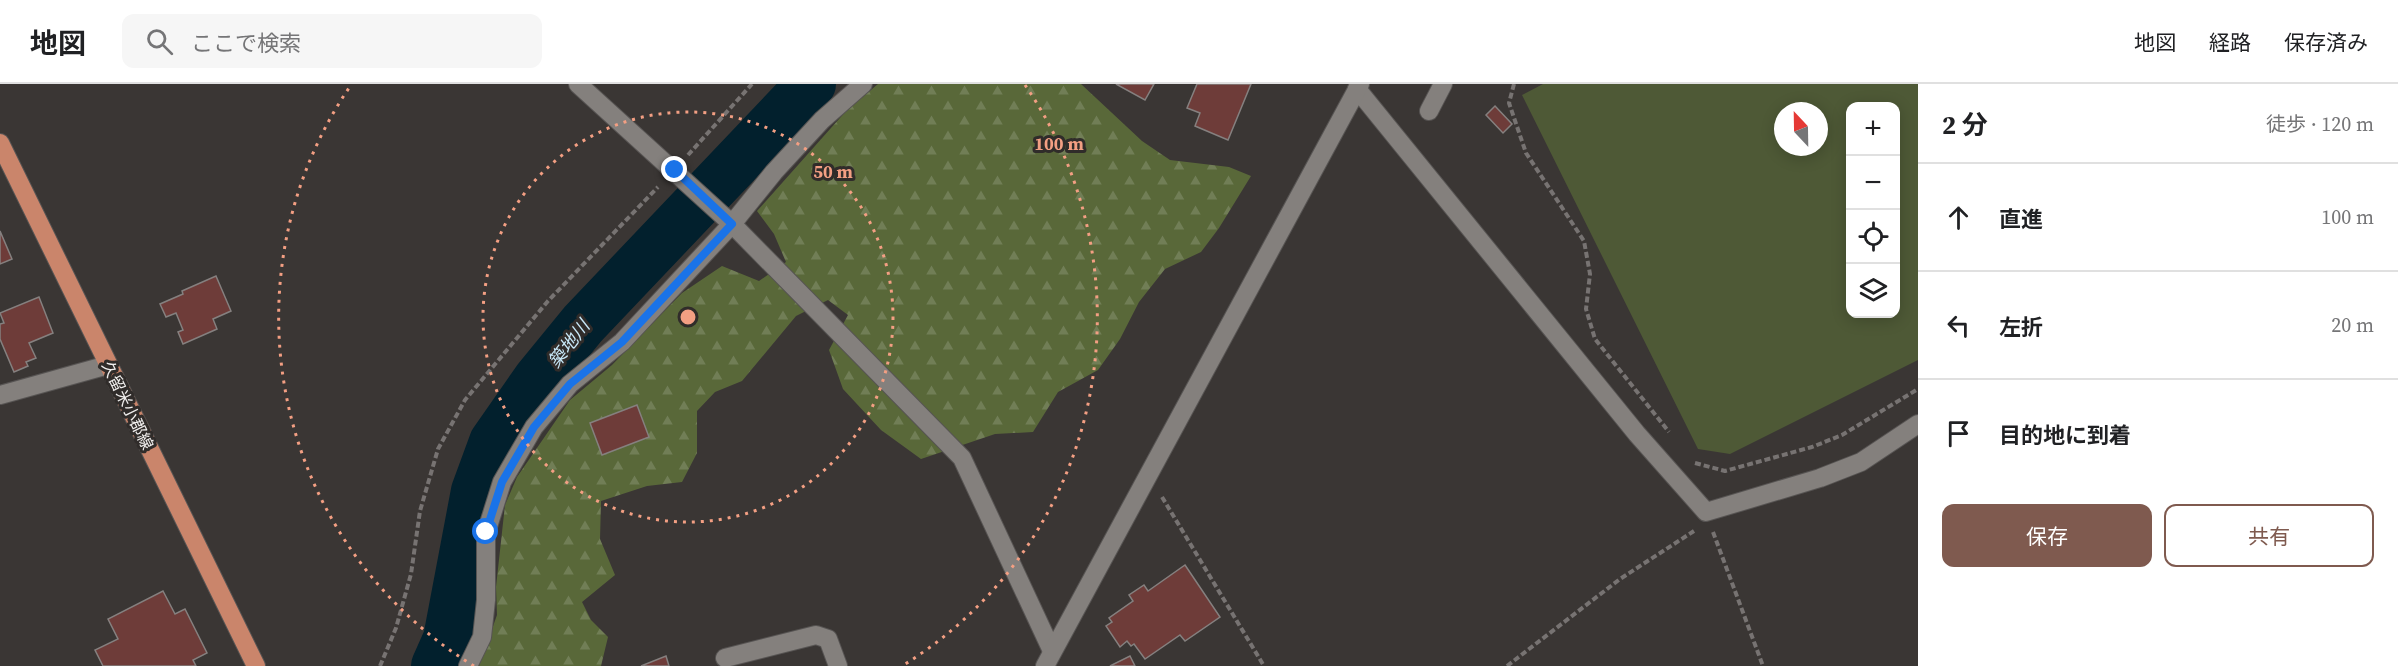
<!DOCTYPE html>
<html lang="ja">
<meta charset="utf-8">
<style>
:root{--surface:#fff;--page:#f6f6f6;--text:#202124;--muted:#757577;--line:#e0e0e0;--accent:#7f5a4f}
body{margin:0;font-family:"Source Serif 4","Noto Sans JP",serif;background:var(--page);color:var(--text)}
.controls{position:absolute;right:18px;top:18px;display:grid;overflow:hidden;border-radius:12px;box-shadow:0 3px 15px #0003}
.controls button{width:54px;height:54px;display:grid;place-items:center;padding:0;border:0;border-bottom:2px solid var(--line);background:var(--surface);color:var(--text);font:30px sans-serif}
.compass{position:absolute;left:1774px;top:18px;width:54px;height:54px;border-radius:50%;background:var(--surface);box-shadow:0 3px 15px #0003;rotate:338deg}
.stop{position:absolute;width:18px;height:18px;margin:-14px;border:4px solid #1a73e8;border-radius:50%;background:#fff}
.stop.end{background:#1a73e8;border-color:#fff;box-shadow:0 2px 6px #0008}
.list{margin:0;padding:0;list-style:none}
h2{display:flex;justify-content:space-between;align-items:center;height:78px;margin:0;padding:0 24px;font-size:26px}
h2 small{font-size:20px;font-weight:400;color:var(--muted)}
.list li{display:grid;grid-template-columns:39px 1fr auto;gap:18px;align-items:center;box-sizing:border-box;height:108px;padding:0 24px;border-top:2px solid var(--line)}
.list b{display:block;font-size:22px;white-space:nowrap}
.list em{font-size:20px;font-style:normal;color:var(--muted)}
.actions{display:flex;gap:12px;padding:18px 24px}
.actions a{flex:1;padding:14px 0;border:2px solid var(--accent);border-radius:12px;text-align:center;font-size:21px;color:var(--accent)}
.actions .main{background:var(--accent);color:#fff}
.icon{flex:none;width:33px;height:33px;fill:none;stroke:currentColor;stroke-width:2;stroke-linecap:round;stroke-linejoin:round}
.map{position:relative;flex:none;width:1918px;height:582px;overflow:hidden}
header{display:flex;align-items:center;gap:36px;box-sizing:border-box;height:84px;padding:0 30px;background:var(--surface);border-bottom:2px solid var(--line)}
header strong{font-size:28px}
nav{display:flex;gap:33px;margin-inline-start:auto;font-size:21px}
.search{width:420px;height:54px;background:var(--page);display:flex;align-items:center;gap:15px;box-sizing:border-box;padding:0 21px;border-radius:12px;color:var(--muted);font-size:22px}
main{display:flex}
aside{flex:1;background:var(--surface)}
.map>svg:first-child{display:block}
</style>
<header>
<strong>地図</strong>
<div class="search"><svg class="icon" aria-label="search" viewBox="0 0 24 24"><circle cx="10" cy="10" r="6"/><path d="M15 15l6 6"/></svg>ここで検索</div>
<nav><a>地図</a><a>経路</a><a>保存済み</a></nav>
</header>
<main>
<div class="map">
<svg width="1918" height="582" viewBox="0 0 1918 582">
<defs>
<pattern id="forest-firs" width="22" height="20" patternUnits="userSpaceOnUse" patternTransform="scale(1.5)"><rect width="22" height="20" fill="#596839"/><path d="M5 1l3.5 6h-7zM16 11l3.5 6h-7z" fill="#717e56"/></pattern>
</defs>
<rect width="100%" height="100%" fill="#3a3634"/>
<polygon fill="url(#forest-firs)" points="878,0 1081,0 1142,57 1170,76 1229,83 1251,92 1219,144 1201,168 1165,185 1139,218 1120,255 1098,286 1058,308 1033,348 995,350 921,375 881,346 843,305 829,266 848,231 828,216 796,232 742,297 715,308 697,327 697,369 682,398 647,402 601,417 600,455 615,491 582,518 591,536 608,553 601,582 479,582 497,531 496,503 505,421 517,393 570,316 612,281 682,209 722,182 759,197 786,178 774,150 757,127 847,26"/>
<path fill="#4e5936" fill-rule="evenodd" d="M1543,0H1918V276L1730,370L1698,365L1522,11ZM1850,22H1896V230H1850ZM1783,27H1819V63H1783Z"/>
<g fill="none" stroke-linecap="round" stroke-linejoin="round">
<polyline stroke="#02202d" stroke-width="50" points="436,582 448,555 476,407 494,358 538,295 583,240 811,0"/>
</g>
<g fill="#6e3c39" stroke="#85807f" stroke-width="1.5">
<polygon points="1116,0 1154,0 1145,16"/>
<polygon points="1197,0 1251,0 1228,56 1195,42 1200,29 1187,24"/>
<polygon points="1495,22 1512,40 1503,49 1486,31"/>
<polygon points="0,147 12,175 0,180"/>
<polygon points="216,192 231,227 213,235 217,245 183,260 178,248 183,246 176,229 166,233 160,220 183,210 182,207"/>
<polygon points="39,213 53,249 29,259 36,274 26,278 28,282 14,288 0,255 0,240 4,239 0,229"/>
<polygon points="637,321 649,353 602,371 590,339"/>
<polygon points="1185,481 1220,533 1185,557 1180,551 1145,575 1134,560 1131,562 1127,557 1120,563 1106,542 1112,538 1109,534 1133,517 1129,511 1144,501 1148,507"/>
<polygon points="163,507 175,530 185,525 207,569 193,576 196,582 103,582 95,566 118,555 108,535"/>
<polygon points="666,572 669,582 641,582"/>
<polygon points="1130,572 1135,582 1110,582"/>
</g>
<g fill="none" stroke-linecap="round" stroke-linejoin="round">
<g stroke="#575453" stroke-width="20">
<g id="minor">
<polyline points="578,0 732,140 962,374 1052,567"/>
<polyline points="1357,5 1637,350 1706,428 1820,394 1861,378 1918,340"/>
<polyline points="1429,27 1443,0"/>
<polyline points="0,311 108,281"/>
<polyline points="725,574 816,551 828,555 838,582"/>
<polyline points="468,582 482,553 486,516 486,449 502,398 534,343 570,300 622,258 732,140 774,88 822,36 863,0"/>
<polyline points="1045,582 1360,0"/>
</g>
</g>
<g stroke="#575453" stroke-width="20">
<polyline id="major" points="0,59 256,582"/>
</g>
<g stroke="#777372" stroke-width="4" stroke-dasharray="6 3" stroke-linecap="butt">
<polyline points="1514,0 1509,19 1526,69 1584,157 1590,190 1586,225 1595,255 1669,348"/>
<polyline points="688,71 752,0"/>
<polyline points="1695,379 1725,387 1812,363 1842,351 1918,305"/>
<polyline points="1162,413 1264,582"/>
<polyline points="1713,448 1763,582"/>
<polyline points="380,582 396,544 411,490 420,427 438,365 465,316 548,217 658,103"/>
<polyline points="1507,582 1620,495 1694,447"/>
</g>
<use href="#minor" stroke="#84807d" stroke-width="18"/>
<use href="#major" stroke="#ca856b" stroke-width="18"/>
</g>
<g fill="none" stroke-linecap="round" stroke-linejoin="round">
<polyline stroke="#1a73e8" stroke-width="8" points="486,448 502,398 534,343 570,300 622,258 732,140 675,86"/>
</g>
<g fill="none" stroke="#f39f83" stroke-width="3" stroke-dasharray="3 6">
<circle cx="688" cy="233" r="205"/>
<path d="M474 582A409 409 0 0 1 351 1M1025 1A409 409 0 0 1 902 582"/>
</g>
<g text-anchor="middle" stroke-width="6" stroke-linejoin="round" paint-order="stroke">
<g font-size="16" fill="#f1efee" stroke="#302c2a">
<text transform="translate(128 321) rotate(64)" y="6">久留米小郡線</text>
</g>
<g font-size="18" font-style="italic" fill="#c9e9f9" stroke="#302c2a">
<text transform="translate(569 260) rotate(-52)" y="6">築地川</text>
</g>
</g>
<circle cx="688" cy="233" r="9" fill="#f39f83" stroke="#302c2a" stroke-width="3"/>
<g font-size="18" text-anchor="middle" font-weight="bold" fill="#f39f83" stroke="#302c2a" stroke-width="6" stroke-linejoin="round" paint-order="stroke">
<text x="1059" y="66">100 m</text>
<text x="833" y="94">50 m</text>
</g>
</svg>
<div class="controls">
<button>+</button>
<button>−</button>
<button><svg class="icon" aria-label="locate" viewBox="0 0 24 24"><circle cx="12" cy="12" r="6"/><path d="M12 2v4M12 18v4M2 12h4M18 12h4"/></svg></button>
<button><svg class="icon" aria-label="layers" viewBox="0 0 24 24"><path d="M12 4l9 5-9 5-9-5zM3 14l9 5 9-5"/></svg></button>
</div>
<svg class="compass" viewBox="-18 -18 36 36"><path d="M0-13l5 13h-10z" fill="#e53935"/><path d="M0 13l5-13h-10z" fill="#757577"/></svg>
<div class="stop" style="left:486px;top:448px"></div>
<div class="stop end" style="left:675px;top:86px"></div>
</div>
<aside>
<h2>2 分<small>徒歩 · 120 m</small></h2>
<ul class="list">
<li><svg class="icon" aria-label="ahead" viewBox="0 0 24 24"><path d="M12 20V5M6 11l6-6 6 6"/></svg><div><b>直進</b></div><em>100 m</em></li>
<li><svg class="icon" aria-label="left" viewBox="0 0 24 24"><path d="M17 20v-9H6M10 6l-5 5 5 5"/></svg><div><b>左折</b></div><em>20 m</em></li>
<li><svg class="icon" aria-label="arrive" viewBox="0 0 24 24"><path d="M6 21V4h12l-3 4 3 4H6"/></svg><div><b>目的地に到着</b></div></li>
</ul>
<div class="actions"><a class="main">保存</a><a>共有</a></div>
</aside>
</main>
